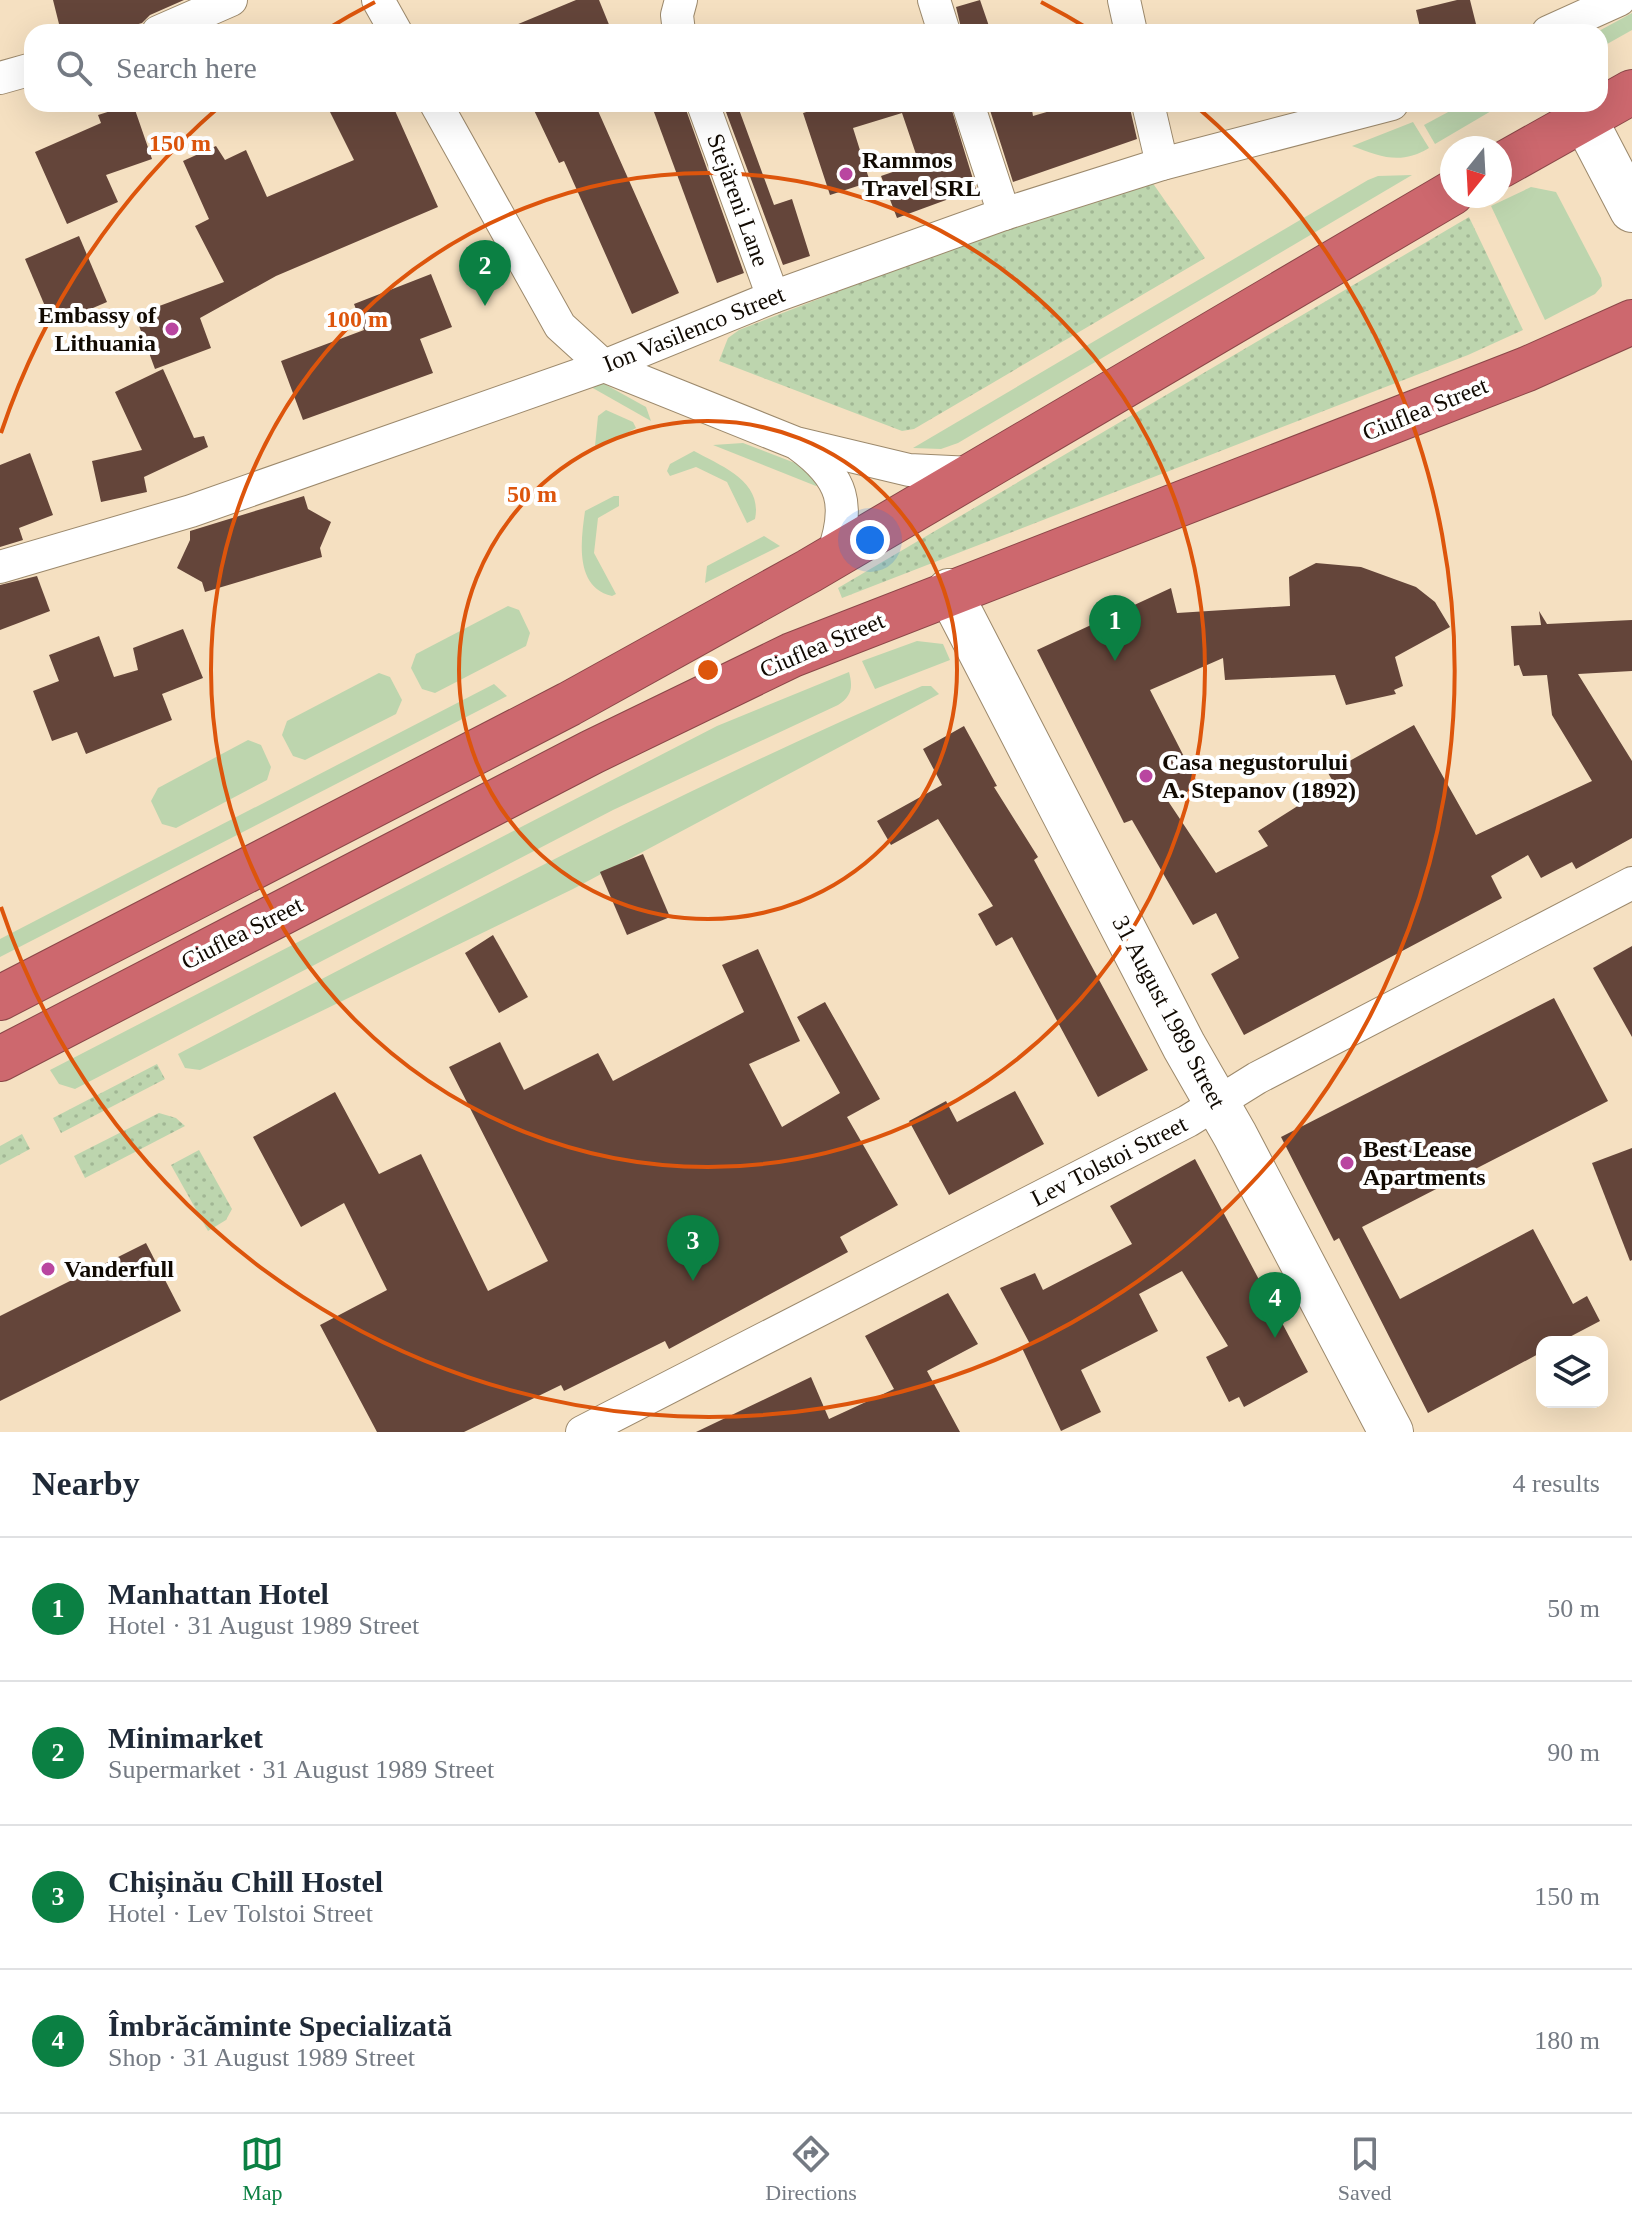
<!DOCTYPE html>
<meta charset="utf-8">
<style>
:root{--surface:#fff;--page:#f2f2f3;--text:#1f2937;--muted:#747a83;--line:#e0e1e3;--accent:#0b8043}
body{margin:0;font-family:"Times New Roman",serif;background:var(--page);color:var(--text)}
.controls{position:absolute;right:24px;bottom:24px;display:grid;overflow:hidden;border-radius:16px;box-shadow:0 8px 32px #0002}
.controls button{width:72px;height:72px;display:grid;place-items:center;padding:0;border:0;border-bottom:2px solid var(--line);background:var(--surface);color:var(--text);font:40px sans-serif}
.compass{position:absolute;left:1440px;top:136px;width:72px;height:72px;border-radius:50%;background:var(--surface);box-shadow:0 8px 32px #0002;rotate:198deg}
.you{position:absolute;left:870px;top:540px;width:28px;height:28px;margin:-20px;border:6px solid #fff;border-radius:50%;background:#1a73e8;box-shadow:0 0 0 12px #1a73e833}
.badge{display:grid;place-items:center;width:52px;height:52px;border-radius:50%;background:var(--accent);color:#fff;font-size:26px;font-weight:700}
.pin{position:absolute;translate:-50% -66px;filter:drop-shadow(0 2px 4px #0008)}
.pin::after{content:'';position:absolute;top:42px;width:28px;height:24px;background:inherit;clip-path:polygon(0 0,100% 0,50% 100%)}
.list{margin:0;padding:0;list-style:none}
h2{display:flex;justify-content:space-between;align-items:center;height:104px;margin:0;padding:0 32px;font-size:34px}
h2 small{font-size:26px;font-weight:400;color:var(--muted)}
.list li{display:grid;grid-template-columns:52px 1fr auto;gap:24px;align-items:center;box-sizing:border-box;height:144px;padding:0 32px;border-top:2px solid var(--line)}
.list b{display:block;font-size:30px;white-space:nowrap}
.list p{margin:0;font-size:26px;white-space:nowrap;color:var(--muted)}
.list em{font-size:26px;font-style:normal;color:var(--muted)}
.icon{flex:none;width:44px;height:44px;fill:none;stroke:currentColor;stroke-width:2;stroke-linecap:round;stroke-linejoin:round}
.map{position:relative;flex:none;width:1632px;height:1432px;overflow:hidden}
.search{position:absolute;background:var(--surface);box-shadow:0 8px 32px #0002;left:24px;right:24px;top:24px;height:88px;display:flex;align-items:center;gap:20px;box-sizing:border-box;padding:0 28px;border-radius:24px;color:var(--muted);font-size:30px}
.sheet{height:680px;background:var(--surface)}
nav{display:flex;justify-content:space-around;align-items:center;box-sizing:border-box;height:112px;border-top:2px solid var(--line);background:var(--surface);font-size:22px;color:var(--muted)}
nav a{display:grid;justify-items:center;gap:4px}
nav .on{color:var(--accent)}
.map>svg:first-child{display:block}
</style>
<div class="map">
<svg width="1632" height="1432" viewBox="0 0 1632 1432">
<defs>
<pattern id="grass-dots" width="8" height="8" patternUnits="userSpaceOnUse" patternTransform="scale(2)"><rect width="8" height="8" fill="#bdd5ae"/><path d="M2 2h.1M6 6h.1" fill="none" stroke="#a1b694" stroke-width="1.8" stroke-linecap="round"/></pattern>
</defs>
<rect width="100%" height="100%" fill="#f5e0c1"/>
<g fill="url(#grass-dots)">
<polygon points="1145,172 1205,258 914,429 902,431 719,361 728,338 739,330"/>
<polygon points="1469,217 1523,330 1468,355 842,598 838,588"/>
<polygon points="157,1064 165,1079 61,1133 53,1118"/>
<polygon points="159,1113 176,1118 185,1126 85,1178 74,1156"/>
<polygon points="22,1134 30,1149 0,1165 0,1146"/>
<polygon points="199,1150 232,1209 226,1220 208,1231 171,1165"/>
</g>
<g fill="#bdd5ae">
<polygon points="1632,13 1632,30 1600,48 1600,32 1597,32"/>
<polygon points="1463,104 1503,104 1435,144 1424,125"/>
<path d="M1413,122L1429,148C1401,165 1381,157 1352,146Z"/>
<polygon points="1412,175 958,443 941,449 913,448 1368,180 1378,176"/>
<polygon points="1531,187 1556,192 1601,278 1602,286 1595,294 1545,320 1491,206"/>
<polygon points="599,381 646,407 651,421 591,387"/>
<polygon points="606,410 633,422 636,428 598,448 595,446 598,416"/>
<polygon points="743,443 808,468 820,483 816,486 713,445"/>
<path d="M694,451C721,466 763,481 755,519L747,523L727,482L696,467L670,476L667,471L670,464Z"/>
<path d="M614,496H619V506L598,518L594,553L616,594L612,596C574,587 581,540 585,511Z"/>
<polygon points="764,536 780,546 705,583 707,566"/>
<polygon points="508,606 519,610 530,633 526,646 435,693 422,689 411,668 416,654"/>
<polygon points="917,641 943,644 950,660 875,689 862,661"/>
<path d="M849,672C853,687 852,696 838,705L613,810L75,1089L59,1084L50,1070L717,726Z"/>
<polygon points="379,673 390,677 402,700 396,714 305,760 293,756 282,735 287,721"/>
<polygon points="494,684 507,696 0,957 0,939"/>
<path d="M922,686H931L939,694L573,889L200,1070L185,1068L178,1054C424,926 668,795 922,686Z"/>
<polygon points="248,740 261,745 271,767 267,780 176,828 162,824 151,801 158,788"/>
</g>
<g fill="#64453a">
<polygon points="53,0 184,0 150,15 142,23 111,32 61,32"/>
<polygon points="576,0 599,0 612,32 499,32"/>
<polygon points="980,0 991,32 962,32 956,7"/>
<polygon points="1457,0 1470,0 1478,32 1421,32 1416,10"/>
<polygon points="133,104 152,159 106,175 118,202 67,224 35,152 101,123 98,115"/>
<polygon points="326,104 392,104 438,207 276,276 200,318 211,348 155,369 135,315 224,282 195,226 209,219 183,161 216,146 225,160 246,150 267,197 354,160"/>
<polygon points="531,104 595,104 679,293 632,314 564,161 559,163"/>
<polygon points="651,104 684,104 744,273 717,283"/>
<polygon points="723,104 737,104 774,205 792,199 810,256 783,265"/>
<polygon points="832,104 950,104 976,189 897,218 881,176 919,163 902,113 853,128 870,182 830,195 803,113"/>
<polygon points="988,104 1031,104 1033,116 1074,104 1129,104 1137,139 1013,182"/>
<polygon points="79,236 107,302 53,325 25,259"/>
<polygon points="431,274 452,327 420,339 433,373 303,420 281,361 364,330 354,304"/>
<polygon points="163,369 194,438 204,436 208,447 144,477 147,492 101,502 92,461 142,450 115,392"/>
<polygon points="30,453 53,515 19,528 23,540 0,547 0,465"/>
<polygon points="304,496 308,509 331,522 320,548 322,557 205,592 202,582 177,568 190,540 190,531"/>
<polygon points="1316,563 1361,567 1416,587 1435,602 1450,627 1395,657 1403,686 1394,690 1396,694 1346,705 1335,675 1225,680 1223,658 1150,690 1199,786 1168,801 1216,873 1268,846 1258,831 1334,783 1328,773 1414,725 1476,835 1592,781 1552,715 1547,675 1523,676 1519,665 1514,666 1511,626 1541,625 1539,611 1547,624 1632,620 1632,671 1578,674 1632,761 1632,838 1576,869 1572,862 1541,878 1528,855 1491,876 1502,898 1244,1035 1211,974 1239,958 1216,913 1193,925 1132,820 1124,823 1037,650 1171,588 1177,613 1290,606 1289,577"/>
<polygon points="37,576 50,611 0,630 0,585"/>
<polygon points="183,629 203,678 162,694 172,720 86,754 77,732 52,741 33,691 59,681 49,655 99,636 114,677 138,670 133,648"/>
<polygon points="964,726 997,786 994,787 1038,857 1034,860 1148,1070 1098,1097 1012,937 996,946 978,914 993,906 938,819 891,845 877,821 942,785 923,749"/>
<polygon points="643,854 670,917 627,935 600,872"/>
<polygon points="493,935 528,997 499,1013 465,953"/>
<polygon points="1632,946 1632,1037 1593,968"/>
<polygon points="758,949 800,1041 749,1064 782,1127 840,1093 797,1017 825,1002 880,1099 847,1117 898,1205 840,1237 848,1252 669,1349 665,1341 564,1391 561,1385 464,1432 377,1432 320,1325 387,1290 344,1203 301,1227 253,1137 335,1092 379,1174 421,1154 488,1291 548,1261 449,1067 500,1042 524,1090 598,1053 613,1081 744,1012 722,965"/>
<polygon points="1554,998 1608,1101 1362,1227 1400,1299 1533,1229 1573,1304 1587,1296 1600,1321 1560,1342 1542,1342 1542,1352 1428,1413 1339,1238 1334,1241 1281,1137"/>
<polygon points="1015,1091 1044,1144 949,1195 909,1121 946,1101 957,1122"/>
<polygon points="1632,1148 1632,1260 1630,1261 1592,1163"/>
<polygon points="1195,1159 1308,1372 1244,1407 1239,1397 1229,1402 1206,1357 1228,1346 1182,1271 1139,1294 1158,1331 1081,1370 1101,1412 1061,1431 1022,1348 1030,1344 1000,1288 1035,1273 1043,1290 1132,1244 1110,1206"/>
<polygon points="146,1243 181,1311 0,1401 0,1316"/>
<polygon points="948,1293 978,1344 927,1371 960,1432 696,1432 811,1377 829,1419 894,1389 865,1336"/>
</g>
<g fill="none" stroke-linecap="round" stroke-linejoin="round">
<g stroke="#9c896c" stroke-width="34">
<g id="street">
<polyline points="378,0 396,32"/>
<polyline points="934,0 944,32"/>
<polyline points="1124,0 1131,32"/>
<polyline points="158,32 231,0"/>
<polyline points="679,32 677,15 681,0"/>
<polyline points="1548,32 1619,0"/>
<polyline points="0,78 32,69"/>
<polyline points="436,104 560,326 604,366 796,443 909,470 972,473"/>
<polyline points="703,104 773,297"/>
<polyline points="968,104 1004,214"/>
<polyline points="1148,104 1162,164"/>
<path d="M799,445C844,478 851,505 832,557"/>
<polyline points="0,567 191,511 604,366 773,297 1004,214 1162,164 1392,104"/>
<polyline points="582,1432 1188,1121 1257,1078 1632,883"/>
</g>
</g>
<g stroke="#9c896c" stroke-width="46">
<g id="secondary">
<polyline points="1584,118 1632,210"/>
<polyline points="949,591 1184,1046 1235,1135 1391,1432"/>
</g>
</g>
<g stroke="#8b4748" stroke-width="46">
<g id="highway">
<polyline points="1500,166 1632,92"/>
<polyline points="0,998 569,704 809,571 1452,193"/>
<polyline points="0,1059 592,752 792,655 1527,369 1632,322"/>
</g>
</g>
<use href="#street" stroke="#fff" stroke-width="32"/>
<use href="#secondary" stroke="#fff" stroke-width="44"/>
<use href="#highway" stroke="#cd686e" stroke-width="44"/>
</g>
<g fill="none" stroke="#dd550c" stroke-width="4">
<circle cx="708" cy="670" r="249"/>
<circle cx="708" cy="670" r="497"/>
<path d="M1 433A746 746 0 0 1 219 107M324 31A746 746 0 0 1 375 2M1041 2A746 746 0 0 1 1092 31M1197 107A746 746 0 1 1 1 907"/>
</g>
<g fill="#b946a0" stroke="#fff" stroke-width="3">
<circle cx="846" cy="174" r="8"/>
<circle cx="172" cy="329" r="8"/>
<circle cx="1146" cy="776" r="8"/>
<circle cx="1347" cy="1163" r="8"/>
<circle cx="48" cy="1269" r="8"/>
</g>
<g text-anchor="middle" stroke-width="8" stroke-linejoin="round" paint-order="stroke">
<g font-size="24" font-weight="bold" fill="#110a02" stroke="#fff" text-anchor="start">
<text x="862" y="168">Rammos<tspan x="862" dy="28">Travel SRL</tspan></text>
<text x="156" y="323" text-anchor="end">Embassy of<tspan x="156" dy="28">Lithuania</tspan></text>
<text x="1162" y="770">Casa negustorului<tspan x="1162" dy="28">A. Stepanov (1892)</tspan></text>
<text x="1363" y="1157">Best Lease<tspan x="1363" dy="28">Apartments</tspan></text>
<text x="64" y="1277">Vanderfull</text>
</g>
<g font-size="24" fill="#110a02" stroke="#fff">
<text transform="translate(738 200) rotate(70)" y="8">Stejăreni Lane</text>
<text transform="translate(694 329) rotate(-22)" y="8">Ion Vasilenco Street</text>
<text transform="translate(1425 409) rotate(-22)" y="8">Ciuflea Street</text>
<text transform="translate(822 645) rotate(-23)" y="8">Ciuflea Street</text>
<text transform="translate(242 933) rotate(-27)" y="8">Ciuflea Street</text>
<text transform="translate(1169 1012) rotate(62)" y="8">31 August 1989 Street</text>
<text transform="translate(1109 1161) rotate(-27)" y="8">Lev Tolstoi Street</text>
</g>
</g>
<circle cx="708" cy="670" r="12" fill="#dd550c" stroke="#fff" stroke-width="4"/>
<g font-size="24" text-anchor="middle" font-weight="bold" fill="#dd550c" stroke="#fff" stroke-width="8" stroke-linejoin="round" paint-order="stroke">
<text x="180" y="151">150 m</text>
<text x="357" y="327">100 m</text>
<text x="532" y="502">50 m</text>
</g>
</svg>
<div class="controls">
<button><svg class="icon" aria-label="layers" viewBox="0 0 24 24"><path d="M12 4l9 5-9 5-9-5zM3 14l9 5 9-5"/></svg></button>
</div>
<svg class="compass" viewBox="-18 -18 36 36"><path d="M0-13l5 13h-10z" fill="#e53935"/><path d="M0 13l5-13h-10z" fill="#747a83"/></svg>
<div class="you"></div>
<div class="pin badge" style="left:1115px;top:661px">1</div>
<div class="pin badge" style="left:485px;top:306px">2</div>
<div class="pin badge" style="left:693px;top:1281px">3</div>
<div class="pin badge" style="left:1275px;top:1338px">4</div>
<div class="search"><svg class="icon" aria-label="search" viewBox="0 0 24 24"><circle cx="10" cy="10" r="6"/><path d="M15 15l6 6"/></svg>Search here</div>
</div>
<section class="sheet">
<h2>Nearby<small>4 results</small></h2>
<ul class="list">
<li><span class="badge">1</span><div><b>Manhattan Hotel</b><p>Hotel · 31 August 1989 Street</p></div><em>50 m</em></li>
<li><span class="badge">2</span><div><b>Minimarket</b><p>Supermarket · 31 August 1989 Street</p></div><em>90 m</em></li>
<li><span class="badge">3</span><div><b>Chișinău Chill Hostel</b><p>Hotel · Lev Tolstoi Street</p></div><em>150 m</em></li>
<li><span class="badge">4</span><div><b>Îmbrăcăminte Specializată</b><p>Shop · 31 August 1989 Street</p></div><em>180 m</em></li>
</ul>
</section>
<nav>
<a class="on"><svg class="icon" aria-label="map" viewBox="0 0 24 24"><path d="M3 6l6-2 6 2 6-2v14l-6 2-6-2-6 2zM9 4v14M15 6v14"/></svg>Map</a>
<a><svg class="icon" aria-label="directions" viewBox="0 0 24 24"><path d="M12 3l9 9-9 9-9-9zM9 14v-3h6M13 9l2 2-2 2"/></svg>Directions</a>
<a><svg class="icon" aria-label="saved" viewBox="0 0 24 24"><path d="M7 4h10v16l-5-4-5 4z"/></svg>Saved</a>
</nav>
